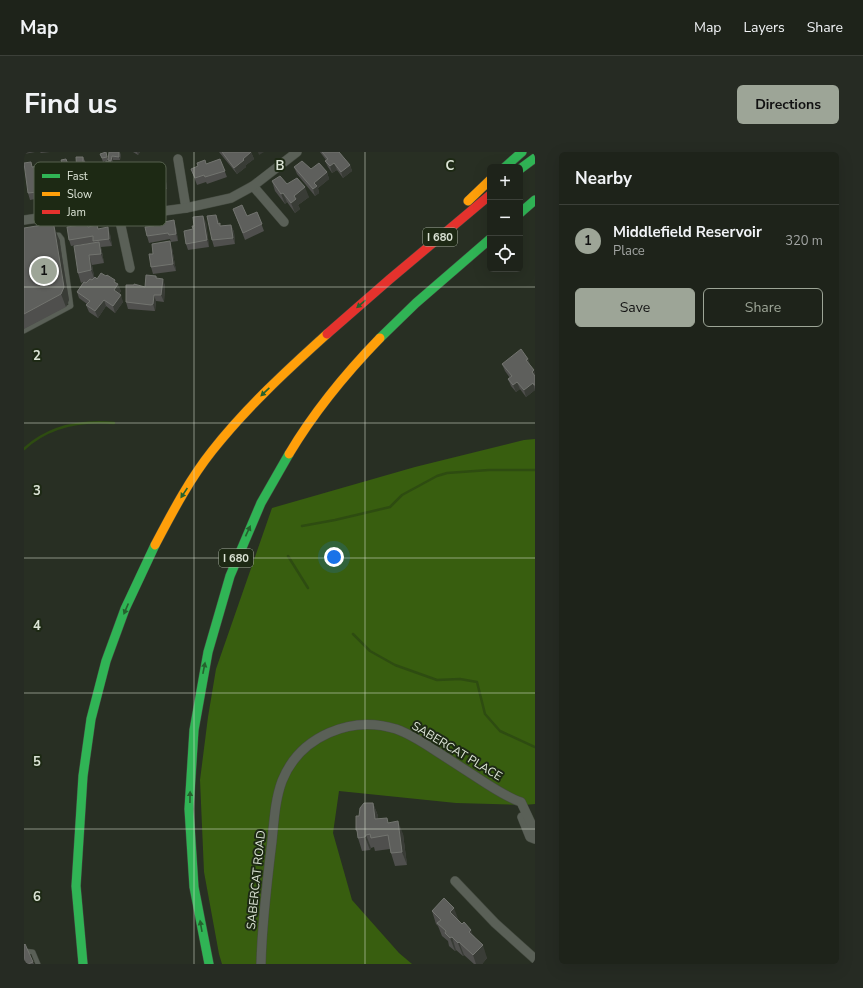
<!DOCTYPE html>
<meta charset="utf-8">
<style>
:root{--surface:#1e231a;--page:#262b23;--text:#f1f3f6;--muted:#a1a4a2;--line:#3c4039;--accent:#9da597}
body{margin:0;font-family:"Nunito Sans",sans-serif;background:var(--page);color:var(--text)}
.controls{position:absolute;right:12px;top:12px;display:grid;overflow:hidden;border-radius:6px;box-shadow:0 4px 16px #0002}
.controls button{width:36px;height:36px;display:grid;place-items:center;padding:0;border:0;border-bottom:1px solid var(--line);background:var(--surface);color:var(--text);font:20px sans-serif}
.you{position:absolute;left:310px;top:405px;width:14px;height:14px;margin:-10px;border:3px solid #fff;border-radius:50%;background:#1a73e8;box-shadow:0 0 0 6px #1a73e833}
.badge{display:grid;place-items:center;width:26px;height:26px;border-radius:50%;background:var(--accent);color:#111;font-size:13px;font-weight:700}
.pin{position:absolute;translate:-50% -50%;border:2px solid #fff;box-shadow:0 1px 4px #0006}
.list{margin:0;padding:0;list-style:none}
h2{display:flex;justify-content:space-between;align-items:center;height:52px;margin:0;padding:0 16px;font-size:17px}
h2 small{font-size:13px;font-weight:400;color:var(--muted)}
.list li{display:grid;grid-template-columns:26px 1fr auto;gap:12px;align-items:center;box-sizing:border-box;height:72px;padding:0 16px;border-top:1px solid var(--line)}
.list b{display:block;font-size:15px;white-space:nowrap}
.list p{margin:0;font-size:13px;white-space:nowrap;color:var(--muted)}
.list em{font-size:13px;font-style:normal;color:var(--muted)}
.actions{display:flex;gap:8px;padding:12px 16px}
.actions a{flex:1;padding:9px 0;border:1px solid var(--accent);border-radius:6px;text-align:center;font-size:14px;color:var(--accent)}
.actions .main{background:var(--accent);color:#111}
.icon{flex:none;width:22px;height:22px;fill:none;stroke:currentColor;stroke-width:2;stroke-linecap:round;stroke-linejoin:round}
.map{position:relative;flex:none;width:511px;height:812px;overflow:hidden;border-radius:6px}
header{display:flex;align-items:center;gap:24px;box-sizing:border-box;height:56px;padding:0 20px;background:var(--surface);border-bottom:1px solid var(--line)}
header strong{font-size:19px}
nav{display:flex;gap:22px;margin-inline-start:auto;font-size:14px}
.intro{display:flex;align-items:center;justify-content:space-between;box-sizing:border-box;height:96px;padding:0 24px}
h1{margin:0;font-size:28px}
.button{padding:10px 18px;border-radius:6px;background:var(--accent);color:#111;font-size:14px;font-weight:700}
main{display:flex;gap:24px;padding:0 24px}
aside{flex:1;background:var(--surface);border-radius:6px;box-shadow:0 4px 16px #0002}
.map>svg:first-child{display:block}
</style>
<header>
<strong>Map</strong>
<nav><a>Map</a><a>Layers</a><a>Share</a></nav>
</header>
<div class="intro"><h1>Find us</h1><a class="button">Directions</a></div>
<main>
<div class="map">
<svg width="511" height="812" viewBox="0 0 511 812">
<rect width="100%" height="100%" fill="#282f23"/>
<polygon fill="#385e0f" points="511,287 511,652 500,653 432,651 315,639 309,681 328,748 375,801 388,812 198,812 195,802 180,720 176,628 184,565 192,517 248,356 391,315 500,288"/>
<g fill="none" stroke-linecap="round" stroke-linejoin="round">
<g stroke="#2e4c11" stroke-width="2.5">
<path d="M0,297C25,274 57,268 90,271"/>
<polyline points="278,374 311,368 366,355 378,343 413,324 423,321 465,318 511,318"/>
<polyline points="264,404 284,436"/>
<polyline points="329,482 346,499 371,513 413,528 436,527 453,530 461,562 476,579 511,595"/>
</g>
<g stroke="#454b41" stroke-width="5.5">
<g id="lane">
<polyline points="0,179 47,154 38,87 35,83 28,83"/>
<polyline points="0,799 9,800 14,812"/>
</g>
</g>
<g stroke="#454b41" stroke-width="10">
<g id="street">
<polyline points="154,7 162,56"/>
<polyline points="229,34 260,70"/>
<polyline points="95,65 106,116"/>
<polyline points="0,68 50,61 95,65 162,56 207,46 229,34 273,0"/>
<polyline points="498,665 506,685 511,687"/>
<polyline points="431,729 471,771 511,807"/>
<path d="M237,812C238,770 243,730 248,689C250,669 251,648 258,629C276,584 327,563 372,577C386,582 400,591 412,599C429,610 446,621 463,632C474,639 485,646 497,650L511,680"/>
</g>
</g>
<g stroke="#454b41" stroke-width="10">
<g id="fast">
<polyline points="481,15 498,0"/>
<polyline points="496,17 511,6"/>
<polyline points="496,61 511,48"/>
<polyline points="356,186 392,151 466,87"/>
<polyline points="59,812 52,734 59,624 67,567 82,509 101,457 131,393"/>
<polyline points="185,812 170,735 165,657 170,578 184,500 206,424 237,351 265,302"/>
</g>
</g>
<g stroke="#454b41" stroke-width="10">
<g id="slow">
<polyline points="444,49 466,28"/>
<path d="M265,302C290,260 322,221 356,186"/>
<path d="M131,393C148,361 165,328 188,299C222,256 262,219 303,182"/>
</g>
</g>
<g stroke="#454b41" stroke-width="10">
<polyline id="jam" points="303,182 366,127 466,43"/>
</g>
<use href="#lane" stroke="#5a6057" stroke-width="4.5"/>
<use href="#street" stroke="#5a6057" stroke-width="9"/>
<use href="#fast" stroke="#30b455" stroke-width="9"/>
<use href="#slow" stroke="#ff9f0a" stroke-width="9"/>
<use href="#jam" stroke="#e5322d" stroke-width="9"/>
</g>
<g fill="#4f4f4d">
<polygon points="0,0 11,0 0,2"/>
<polygon points="16,0 26,0 17,1"/>
<polygon points="82,0 84,7 85,0 97,2 96,8 89,8 89,12 88,12 88,13 86,24 81,24 80,21 84,9 84,8 79,10 76,2"/>
<polygon points="109,0 116,0 114,3"/>
<polygon points="195,0 227,0 230,7 222,13 222,15 213,22"/>
<polygon points="296,0 315,0 326,13 328,19 319,26 313,18 308,21 304,15 301,9 302,8"/>
<polygon points="59,5 62,11 75,11 77,17 78,30 67,30 67,42 56,43 54,36"/>
<polygon points="196,7 203,25 183,32 182,30 173,33 167,17"/>
<polygon points="43,10 45,11 47,17 51,42 40,43 38,39 29,40 27,34 36,13"/>
<polygon points="21,13 24,20 25,33 16,34 16,46 6,48 4,41 9,15"/>
<polygon points="270,15 303,20 305,27 294,36 295,41 291,44 273,22"/>
<polygon points="135,16 138,16 141,22 143,37 135,38 134,36 128,36 128,41 118,42 115,35"/>
<polygon points="103,20 112,25 114,42 104,44 103,40 94,41 92,34"/>
<polygon points="248,29 263,32 285,45 274,53 276,57 271,61 263,50 261,52 251,39"/>
<polygon points="209,57 223,64 233,60 240,79 221,88"/>
<polygon points="192,63 195,72 196,74 207,73 210,80 211,92 190,95 188,88"/>
<polygon points="182,70 185,95 164,98 162,92 169,77"/>
<polygon points="73,73 74,77 86,82 88,94 77,95 78,100 80,111 68,113 70,125 92,131 97,139 95,142 99,150 91,161 82,154 74,166 65,160 62,153 63,152 55,146 53,140 59,130 57,131 54,121 68,91 47,94 45,88 64,75"/>
<polygon points="130,74 152,75 154,89 147,90 146,87 125,91 123,84"/>
<polygon points="0,76 35,87 45,148 42,155 0,177"/>
<polygon points="148,96 152,119 129,122 127,115 129,102"/>
<polygon points="132,124 133,126 141,133 140,150 132,149 131,159 130,159 104,157 102,150 121,135"/>
<polygon points="504,207 506,213 511,221 511,238 502,245 496,237 492,240 487,234 484,227 486,226 481,219 478,212"/>
<polygon points="349,651 354,664 354,667 365,671 379,682 383,713 371,714 367,701 366,697 351,699 350,695 347,696 346,698 338,699 334,686 334,682 332,678 335,664"/>
<polygon points="408,759 434,769 450,784 463,806 458,812 450,812 440,803 439,804 432,798 431,799 425,794 424,789 418,784 414,774 412,772"/>
<polygon points="9,810 10,812 0,812"/>
</g>
<g fill="#393c36">
<polygon points="95,0 97,2 96,8 95,5"/>
<polygon points="113,0 116,0 114,3"/>
<polygon points="227,0 230,7 222,13 222,15 213,22 210,16 219,7"/>
<polygon points="234,0 240,0 235,3"/>
<polygon points="88,4 89,8 89,12 87,9"/>
<polygon points="87,10 88,13 86,24 85,21"/>
<polygon points="45,11 47,17 51,42 48,35"/>
<polygon points="75,11 77,17 78,30 75,23"/>
<polygon points="310,11 313,18 308,21 306,14"/>
<polygon points="21,13 24,20 25,33 23,26"/>
<polygon points="326,13 328,19 319,26 317,20"/>
<polygon points="138,16 141,22 143,37 140,31"/>
<polygon points="110,19 112,25 114,42 112,36"/>
<polygon points="303,20 305,27 294,36 295,41 291,44 289,37 290,31"/>
<polygon points="64,24 67,30 67,42 65,36"/>
<polygon points="13,27 16,34 16,46 14,40"/>
<polygon points="125,30 128,36 128,41 126,34"/>
<polygon points="281,35 285,45 274,53 276,57 271,61 267,51 270,44"/>
<polygon points="259,41 263,50 261,52 257,42"/>
<polygon points="192,63 195,69 196,78 194,72"/>
<polygon points="179,64 182,70 185,95 183,88"/>
<polygon points="150,68 152,75 154,89 152,82"/>
<polygon points="207,73 210,80 211,92 209,86"/>
<polygon points="30,74 35,87 45,148 42,155 37,142"/>
<polygon points="84,75 86,82 88,94 85,87"/>
<polygon points="146,89 148,96 152,119 149,112"/>
<polygon points="75,90 78,100 80,111 77,102"/>
<polygon points="65,103 68,113 71,128 67,118"/>
<polygon points="139,127 141,133 140,150 137,143"/>
<polygon points="91,128 93,134 94,132 97,139 92,145 90,138 90,130"/>
<polygon points="97,143 99,150 91,161 89,154"/>
<polygon points="130,143 132,149 131,159 129,152"/>
<polygon points="80,148 82,154 74,166 71,159"/>
<polygon points="504,207 506,213 502,208"/>
<polygon points="510,218 511,221 511,226 508,220"/>
<polygon points="493,230 496,237 492,240 489,233"/>
<polygon points="509,231 511,238 502,245 500,238"/>
<polygon points="349,651 354,664 355,680 351,667"/>
<polygon points="374,669 379,682 383,713 378,700"/>
<polygon points="342,683 347,696 346,698 341,685"/>
<polygon points="430,756 435,769 426,760"/>
<polygon points="447,778 452,791 445,780"/>
<polygon points="428,785 432,798 431,799 426,786"/>
<polygon points="435,790 440,803 439,804 434,791"/>
<polygon points="459,793 463,806 458,812 452,812 449,803"/>
</g>
<g fill="#5e5f5c" stroke="#72746f">
<polygon points="82,0 83,5 78,6 76,2"/>
<polygon points="85,0 95,0 95,5 88,4 87,9 84,8"/>
<polygon points="198,0 227,0 219,7 220,8 210,16"/>
<polygon points="298,0 315,0 326,13 317,20 310,11 306,14 301,9 304,7"/>
<polygon points="52,5 59,5 59,10 61,10 61,11 75,11 75,23 64,24 65,36 54,36"/>
<polygon points="42,7 43,10 45,11 48,35 38,37 37,32 27,34 24,14 36,13 36,11 38,11 37,8"/>
<polygon points="196,7 201,19 181,25 180,23 171,26 167,17 174,14 173,11 181,8 182,12"/>
<polygon points="82,9 87,10 85,21 80,21"/>
<polygon points="278,9 287,17 295,11 303,20 290,31 293,34 289,37 270,15"/>
<polygon points="7,10 8,15 21,13 23,26 13,27 14,40 4,41 0,11"/>
<polygon points="256,24 263,32 273,26 281,35 270,44 272,47 267,51 259,41 257,42 248,29"/>
<polygon points="218,53 223,64 233,60 238,72 219,81 209,57"/>
<polygon points="192,63 194,72 196,71 196,74 207,73 209,86 188,88 183,64"/>
<polygon points="179,64 183,88 162,92 160,79 169,77 168,74 170,74 169,65"/>
<polygon points="150,68 152,82 145,83 144,81 123,84 121,75 130,74 130,72"/>
<polygon points="25,72 30,74 40,135 37,142 0,162 0,76"/>
<polygon points="63,72 64,75 73,73 74,77 84,75 85,87 69,89 69,84 45,88 43,75"/>
<polygon points="146,89 149,112 127,115 125,102 129,102 128,92"/>
<polygon points="75,90 77,102 65,103 67,118 54,121 50,94"/>
<polygon points="77,121 82,124 83,123 91,128 90,130 94,132 90,138 97,143 89,154 80,148 71,159 62,153 66,149 53,140 60,130 62,131 66,127 68,128 71,125 73,127"/>
<polygon points="122,123 132,124 132,126 139,127 137,143 130,143 129,152 127,153 102,150 102,133 110,133 110,132 121,135"/>
<polygon points="497,197 504,207 502,208 510,218 508,220 511,224 511,233 510,233 509,231 500,238 493,230 489,233 484,227 488,224 478,212"/>
<polygon points="340,651 349,651 351,667 363,666 364,671 374,669 378,700 367,701 364,683 347,686 346,682 342,683 341,685 334,686 333,678 332,678 332,664 335,664 336,656"/>
<polygon points="420,746 430,756 426,760 438,772 440,770 447,778 445,780 459,793 449,803 435,790 434,791 428,785 426,786 421,781 422,779 413,771 417,768 408,759"/>
<polygon points="1,792 9,810 4,812 0,812 0,793"/>
</g>
<defs><path id="oneway-solid" d="M-6-.8H1V-3.2L6.5 0L1 3.2V.8H-6Z"/></defs>
<g fill="#25612e">
<use href="#oneway-solid" transform="translate(337 152) rotate(139)"/>
<use href="#oneway-solid" transform="translate(241 240) rotate(137)"/>
<use href="#oneway-solid" transform="translate(160 341) rotate(124)"/>
<use href="#oneway-solid" transform="translate(224 379) rotate(-65)"/>
<use href="#oneway-solid" transform="translate(102 457) rotate(113)"/>
<use href="#oneway-solid" transform="translate(180 516) rotate(-79)"/>
<use href="#oneway-solid" transform="translate(166 645) rotate(-89)"/>
<use href="#oneway-solid" transform="translate(177 774) rotate(-100)"/>
</g>
<path fill="none" stroke="#dce4d6" stroke-width="1" stroke-opacity="0.55" d="M170,0V812M341,0V812M0,135H511M0,271H511M0,406H511M0,541H511M0,677H511"/>
<g text-anchor="middle" stroke-width="4" stroke-linejoin="round" paint-order="stroke">
<g fill="#1d2914" stroke="#a3ac9c" stroke-width="1">
<rect x="399" y="76" width="34" height="18" rx="3"/>
<rect x="195" y="397" width="34" height="18" rx="3"/>
</g>
<g font-size="11" font-weight="bold" fill="#dce4d6">
<text x="416" y="89">I 680</text>
<text x="212" y="410">I 680</text>
</g>
<g font-size="12" fill="#dce4d6" stroke="#1d2914">
<text transform="translate(433 599) rotate(31)" y="4">SABERCAT PLACE</text>
<text transform="translate(232 728) rotate(-84)" y="4">SABERCAT ROAD</text>
</g>
</g>
<rect x="10" y="10" width="132" height="64" rx="6" fill="#1d2914" stroke="#56614e" stroke-width="1"/>
<rect x="18" y="22" width="18" height="4" fill="#30b455"/>
<rect x="18" y="40" width="18" height="4" fill="#ff9f0a"/>
<rect x="18" y="58" width="18" height="4" fill="#e5322d"/>
<g font-size="11" fill="#dce4d6">
<text x="43" y="28">Fast</text>
<text x="43" y="46">Slow</text>
<text x="43" y="64">Jam</text>
</g>
<g font-size="13" text-anchor="middle" font-weight="bold" fill="#dce4d6" stroke="#1d2914" stroke-width="4" stroke-linejoin="round" paint-order="stroke">
<text x="256" y="18">B</text>
<text x="426" y="18">C</text>
<text x="13" y="208">2</text>
<text x="13" y="343">3</text>
<text x="13" y="478">4</text>
<text x="13" y="614">5</text>
<text x="13" y="749">6</text>
</g>
</svg>
<div class="controls">
<button>+</button>
<button>−</button>
<button><svg class="icon" aria-label="locate" viewBox="0 0 24 24"><circle cx="12" cy="12" r="6"/><path d="M12 2v4M12 18v4M2 12h4M18 12h4"/></svg></button>
</div>
<div class="you"></div>
<div class="pin badge" style="left:20px;top:119px">1</div>
</div>
<aside>
<h2>Nearby<small></small></h2>
<ul class="list">
<li><span class="badge">1</span><div><b>Middlefield Reservoir</b><p>Place</p></div><em>320 m</em></li>
</ul>
<div class="actions"><a class="main">Save</a><a>Share</a></div>
</aside>
</main>
